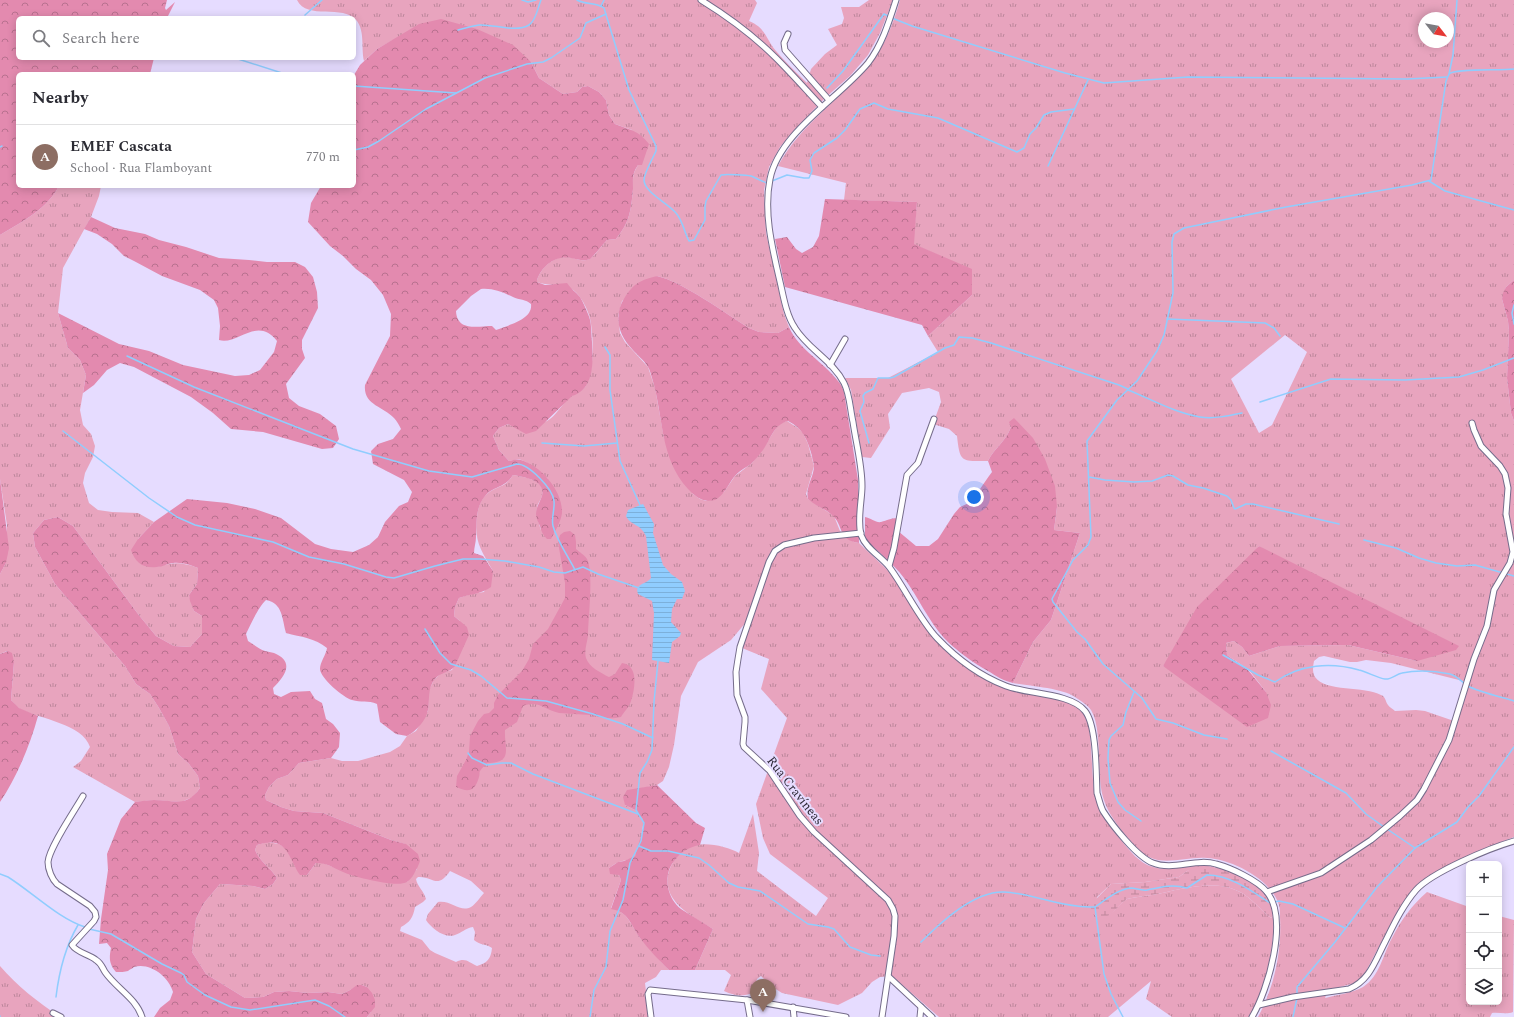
<!DOCTYPE html>
<meta charset="utf-8">
<style>
:root{--surface:#fff;--page:#f7f7f7;--text:#2b2b33;--muted:#7c7c81;--line:#e1e1e2;--accent:#2563eb}
body{margin:0;font-family:Spectral,serif;background:var(--page);color:var(--text)}
.controls{position:absolute;right:12px;bottom:12px;display:grid;overflow:hidden;border-radius:6px;box-shadow:0 2px 10px #0003}
.controls button{width:36px;height:36px;display:grid;place-items:center;padding:0;border:0;border-bottom:1px solid var(--line);background:var(--surface);color:var(--text);font:20px sans-serif}
.compass{position:absolute;left:1418px;top:12px;width:36px;height:36px;border-radius:50%;background:var(--surface);box-shadow:0 2px 10px #0003;rotate:121deg}
.you{position:absolute;left:974px;top:497px;width:14px;height:14px;margin:-10px;border:3px solid #fff;border-radius:50%;background:#1a73e8;box-shadow:0 0 0 6px #1a73e833}
.badge{display:grid;place-items:center;width:26px;height:26px;border-radius:50%;background:var(--accent);color:#fff;font-size:13px;font-weight:700}
.pin{position:absolute;translate:-50% -33px;filter:drop-shadow(0 1px 2px #0008)}
.pin::after{content:'';position:absolute;top:21px;width:14px;height:12px;background:inherit;clip-path:polygon(0 0,100% 0,50% 100%)}
.list{margin:0;padding:0;list-style:none}
h2{display:flex;justify-content:space-between;align-items:center;height:52px;margin:0;padding:0 16px;font-size:17px}
h2 small{font-size:13px;font-weight:400;color:var(--muted)}
.list li{display:grid;grid-template-columns:26px 1fr auto;gap:12px;align-items:center;box-sizing:border-box;height:64px;padding:0 16px;border-top:1px solid var(--line)}
.list b{display:block;font-size:15px;white-space:nowrap}
.list p{margin:0;font-size:13px;white-space:nowrap;color:var(--muted)}
.list em{font-size:13px;font-style:normal;color:var(--muted)}
.icon{flex:none;width:22px;height:22px;fill:none;stroke:currentColor;stroke-width:2;stroke-linecap:round;stroke-linejoin:round}
.map{position:relative;flex:none;width:1514px;height:1017px;overflow:hidden}
.search{position:absolute;background:var(--surface);box-shadow:0 2px 10px #0003;left:16px;top:16px;width:340px;height:44px;display:flex;align-items:center;gap:10px;box-sizing:border-box;padding:0 14px;border-radius:6px;color:var(--muted);font-size:15px}
.panel{position:absolute;background:var(--surface);box-shadow:0 2px 10px #0003;left:16px;top:72px;width:340px;height:116px;border-radius:6px}
.map>svg:first-child{display:block}
</style>
<div class="map">
<svg width="1514" height="1017" viewBox="0 0 1514 1017">
<defs>
<pattern id="grass-tufts" width="24" height="20" patternUnits="userSpaceOnUse"><rect width="24" height="20" fill="#e8a4be"/><path d="M3 7l-1-3M5 7V3M7 7l1-3M15 17l-1-3M17 17v-4M19 17l1-3" fill="none" stroke="#bc869b"/></pattern>
<pattern id="forest-crowns" width="20" height="18" patternUnits="userSpaceOnUse"><rect width="20" height="18" fill="#e38aaf"/><path d="M2 6a3 3 0 1 1 6 0M12 15a3 3 0 1 1 6 0" fill="none" stroke="#b8718f"/></pattern>
<pattern id="wetland-marsh" width="20" height="14" patternUnits="userSpaceOnUse"><rect width="20" height="14" fill="#e8a4be"/><path d="M1 5h8M5 5V1M11 12h8M15 12V8" fill="none" stroke="#bc869b"/></pattern>
<pattern id="water-rules" width="6" height="5" patternUnits="userSpaceOnUse"><rect width="6" height="5" fill="#90cdfe"/><path d="M0 2.5h6" fill="none" stroke="#7cb0da"/></pattern>
</defs>
<rect width="100%" height="100%" fill="#e6dcff"/>
<g fill="url(#grass-tufts)" fill-rule="evenodd">
<path d="M297,0H755L757,3L749,21C766,28 765,38 776,51C785,62 796,72 807,83L811,69L825,54L837,45L828,29L842,24L844,18L841,7H859L869,0H893L880,33L868,55L850,76L825,98L795,129L780,147L769,167L764,190L766,233L784,314L789,327L778,333L759,332L749,328C725,313 683,282 657,276L622,301L618,316L620,333L625,342L648,367L655,388L664,438L693,494L700,499L706,501L724,492L735,476L752,463L763,449L776,428L781,423L787,421L798,428L803,433L808,444L814,466L806,494L808,499L834,516L840,531L854,542L859,543C872,556 886,567 897,581C913,601 922,625 939,644C949,654 962,663 973,671C982,677 994,684 1004,688C1029,698 1065,691 1084,713C1094,725 1090,781 1096,799C1100,815 1111,828 1121,840C1130,851 1139,863 1153,867C1169,872 1188,865 1204,865C1209,865 1214,866 1219,867L1210,866L1187,871L1179,877L1145,882L1111,884L1097,897L1095,916C1111,920 1116,906 1127,899C1135,897 1144,896 1152,895C1179,890 1214,878 1240,892C1252,898 1260,910 1271,918L1273,916C1275,952 1265,985 1250,1017H1172L1146,999L1151,981L1108,1017H939L892,976L880,977L872,982L862,993L838,1005L782,993L771,986L761,976L757,979L753,993C742,997 735,996 724,991L731,975L725,970H695L713,929C699,920 681,912 672,897C661,879 671,858 688,848C701,840 727,846 739,853L753,814L759,853L757,871L816,916L828,898L770,854L763,838L756,804L787,718L761,689L769,659L742,648L747,621L731,640L698,662L681,696L674,745L669,767L663,781L657,785L638,789L625,805L635,810L644,819C643,826 639,852 635,856C630,861 622,860 617,863C614,864 611,867 609,868L619,875L621,880L611,908C630,913 630,925 641,939C650,949 659,960 669,970H661L656,977L645,983L649,1017H367L371,1012L367,987L362,985L357,986L350,990L342,994L328,992L308,993L289,991L274,992L263,997L245,998L206,974L192,952L196,919L204,903L220,884L253,886L265,889L273,884L277,878C271,868 260,862 255,850L257,845L267,842L279,844L287,849L296,868L307,875L316,863H323L333,867L407,882L417,869L405,844L391,840L323,813L294,811L281,807L266,800L265,795L269,787L277,779L288,775L299,763L331,758L342,761H358L390,752L400,746L407,736L416,731L428,711L429,690L434,680L441,673L452,670L458,658L460,621L454,616L455,607L459,598L471,594L484,592L493,571C481,550 474,542 477,517C478,508 480,501 486,495C492,489 498,488 505,484C508,482 511,478 513,475C524,477 547,480 542,496C541,500 537,504 537,508C536,514 539,524 541,530L548,479L526,462L519,459L509,461L499,450L493,436L499,428L508,424L517,428C526,426 538,425 547,421C555,417 563,403 570,397C575,393 581,392 585,387C595,374 594,330 589,315C586,306 579,292 570,288C560,283 547,286 537,282V280C542,266 556,253 573,258C578,260 585,262 591,258C595,255 603,244 607,240L616,239C630,222 631,210 633,189C633,178 632,175 638,165L632,130L615,124L609,115L606,100L599,92L588,86L582,87L577,92L563,94L539,78L531,62L393,40L377,49L364,61C361,49 365,32 357,21C343,3 307,21 297,0ZM450,871L471,881L484,893C480,897 476,904 471,907C460,913 452,900 438,902L428,914L426,920C431,928 445,939 455,935C462,933 465,928 473,927L475,932L474,940C479,945 487,944 492,948C491,959 487,963 477,966C469,963 466,957 456,962L435,953L430,950L422,940L400,931L401,927C410,922 413,918 415,907L423,902L426,899C424,891 417,886 416,879L418,877C433,876 437,890 450,871Z"/>
<path d="M900,0H1514V280L1506,287L1502,299L1508,321L1509,332L1507,378L1511,413L1514,421V837L1481,850L1448,869L1425,879L1415,887L1395,916L1364,975L1355,983L1328,990L1325,998C1336,995 1353,993 1363,987C1380,976 1383,954 1392,938C1401,920 1412,905 1427,892L1469,907V1002H1499V916L1514,920L1513,1012C1506,1015 1499,1012 1492,1013L1490,1017H1258C1274,988 1282,951 1280,917C1280,914 1280,909 1279,905C1272,880 1232,859 1207,858C1183,856 1158,870 1138,849C1125,835 1108,816 1103,797C1096,773 1103,730 1091,710C1088,705 1079,700 1075,697C1062,688 1029,686 1013,683L1033,642L1051,620L1080,533L1054,530L1057,507L1011,427C1005,443 994,448 988,461C961,461 960,463 957,436L949,429L933,424L941,402L939,392L929,388L902,393L888,414L890,428L871,458L862,457L851,390L845,378H888L938,352L928,336L972,295V270L913,244L917,202L844,200L846,183L778,166C801,123 843,98 872,61C886,44 894,21 900,0ZM1424,18H1448V42H1424ZM1285,335L1307,352L1272,425L1259,433L1231,379ZM1259,546L1417,661L1348,645L1280,646L1249,656L1242,647L1234,641L1226,643L1227,655L1249,670L1266,692L1163,666ZM1324,656L1350,662H1357L1366,660L1391,663L1467,682L1454,721L1425,711L1416,710L1395,711C1393,709 1389,707 1388,705C1385,701 1386,697 1381,695C1365,686 1325,692 1315,677C1312,672 1313,666 1314,661L1319,657Z"/>
<path d="M59,186H101L99,196L91,217L63,268L58,313L68,348L80,360L86,375L80,410L83,425L91,434L95,446L93,457L85,473L83,483L89,503L98,510L112,512L138,513L154,522L138,539L157,567C174,562 181,562 198,568L197,584L189,595L194,611L202,616V634L190,647L174,646L156,636L138,614L73,526L58,517L44,520L33,533L35,547L55,584L125,666L136,684L150,694L159,708L169,726L178,754L189,764L198,776L200,788L193,797L181,802L154,800L135,802L73,767L81,761L90,747C83,724 40,719 20,709C17,707 14,703 11,700L14,662L7,651L0,654V574L6,563L7,525L0,479V235C22,222 47,209 59,186Z"/>
<path d="M0,966C17,986 38,1002 60,1017H0Z"/>
</g>
<g fill="url(#forest-crowns)" fill-rule="evenodd">
<path d="M0,0H167L165,8L166,10L175,2L167,18H18V58H154L150,74H18V186H59C47,209 22,222 0,235Z"/>
<path d="M441,19L477,29L513,45L531,62L539,78L563,94L577,92L582,87L588,86L599,92L606,100L609,115L615,124C630,130 638,130 649,144L642,165H638C632,174 633,178 633,189C631,210 630,222 616,239L607,240C603,244 594,256 590,259C583,262 578,259 571,258C555,255 542,266 537,280V282L545,285L567,283C571,289 576,292 580,297C583,302 586,309 588,314C592,322 591,333 592,342C593,361 595,389 572,396L536,431L526,434L508,424L499,428L493,436L499,450L509,461C513,460 517,459 521,460C541,466 563,491 562,513C561,522 555,531 551,539H547C543,535 541,531 540,526C538,522 536,518 536,514C536,507 540,502 542,496C546,480 524,477 513,475C511,478 508,482 504,484C498,488 491,489 486,495C475,507 477,522 476,537C476,542 474,548 474,553L483,556L493,571L491,587C482,594 470,594 459,598L455,607L454,616L467,627L469,635L455,666C450,673 440,672 435,679C427,689 430,699 428,710C426,721 416,731 407,736L396,734L380,722L377,704C368,700 361,703 352,700C344,698 320,678 320,669C320,662 326,655 327,648C315,638 301,637 286,633C282,619 283,603 266,600C259,606 251,624 246,634L248,641C253,644 259,649 265,651C268,652 271,652 274,653C296,662 284,677 273,688L274,694L281,697L291,692L310,691L315,699L322,703L326,719L333,724L340,733L339,747L331,758L299,763L288,775L277,779L269,787L265,795L266,800L281,807L294,811L323,813L391,840L406,844L418,854L420,861C418,867 413,878 407,882C397,888 354,877 343,872C334,868 327,863 316,863L307,875H300C287,856 288,835 257,845L255,850C260,862 271,868 277,878L273,884L265,889L253,886L220,884L204,903L196,919L192,952L206,974L245,998L263,997L274,992L289,991L308,993L328,992L342,994L350,990L357,985H362L367,987L372,993L375,1000V1007L367,1017H154L160,1008L170,1000L173,992C169,977 150,962 134,967C133,968 129,970 128,971C125,972 120,972 116,972C109,964 109,958 111,948L107,943L99,944L101,919L108,870L107,854L121,819L135,802C142,801 148,800 154,800C174,800 186,808 200,788L198,776L189,764L178,754L169,726L159,708L150,694L136,684L125,666L55,584L35,547L33,533L44,520L58,517L73,526L138,614L156,636L174,646L190,647L202,634V616L194,611L190,601L189,595L197,584L198,568C190,565 182,562 173,563C168,563 163,567 157,567C143,569 135,562 131,550L138,539L154,522L187,499L227,503L255,509L281,518L315,544L331,549L353,552L369,545L378,537L385,522L399,506L408,502L412,492L404,480L373,464L371,451L378,444L393,439L401,429C399,425 397,421 394,418C383,406 363,405 365,385L390,336L391,314L383,295L371,280L356,269L343,256L330,246L308,222L311,203L321,186H354V133L356,128L354,120V75L360,65L377,49L419,24ZM481,289C493,288 502,292 513,297C519,300 526,299 531,304C533,320 508,325 496,330L492,326C478,326 457,332 456,311L471,296Z"/>
<polygon points="825,199 917,202 914,244 972,269 972,295 928,336 922,325 785,287 775,239 787,237 796,249 802,253 813,247 819,236"/>
<path d="M91,217L115,228L145,234L159,240L186,247L219,258L249,260L267,262H295L305,267L313,277L317,292L318,308L302,340V349L305,358L286,384L289,398L299,406L320,414L336,426L339,439L333,448L322,449L263,432L231,429L213,413L191,397L134,367L120,363L107,370L94,385L83,393L86,375L80,360L68,348L58,313L119,344L149,351L183,365L235,376L249,375L260,370L274,352L277,341C257,315 237,346 219,340L220,326L218,308L214,300L200,290L162,276L134,261L124,256L112,244L97,234L84,229Z"/>
<path d="M657,276C683,282 725,313 749,328L759,332L778,333L789,327C799,350 824,362 838,381C841,384 843,389 844,392L858,480L859,543C837,540 844,525 832,515C824,508 815,506 808,499C805,487 814,477 814,466C814,463 812,459 812,456C808,441 803,428 788,421C773,425 771,439 763,450C759,455 755,460 751,464C745,468 739,471 734,477C728,485 724,495 715,500C711,501 706,501 703,500C697,498 692,493 688,489C659,457 664,417 652,378C651,375 650,370 648,367C644,360 637,355 632,349C618,334 613,315 625,297C634,283 641,280 657,276Z"/>
<polygon points="1514,280 1514,421 1511,413 1507,378 1509,332 1508,321 1502,299 1503,293 1506,287"/>
<path d="M1014,418L1033,438L1045,459L1055,486L1057,507L1054,530L1080,533L1051,620L1033,642L1013,683C1004,681 996,676 988,671C975,664 954,649 944,638C928,620 918,597 904,578C893,563 878,552 865,539V517C871,518 876,523 881,522C889,520 893,517 901,519L898,531L916,546H929L938,539L954,514L960,507L971,502L989,476L992,472L988,461C994,448 1005,443 1011,427L1009,422Z"/>
<polygon points="0,479 9,548 6,563 0,574"/>
<path d="M570,531L575,535L576,542V549C580,553 584,554 587,559C594,572 588,619 588,636C587,643 584,651 586,658C589,667 601,673 609,677L615,674L622,663C639,665 635,689 631,701C629,707 624,712 621,717C609,720 601,717 590,715C580,714 569,714 559,713C544,710 539,700 523,706L517,722L505,730C504,748 514,763 487,763C485,765 482,768 480,771C479,773 480,774 479,777C475,791 469,793 456,787L457,776L466,760L469,752L470,736L478,721L484,714L489,713L494,708V703L498,695L522,671L529,659L533,644L548,629L565,598V583L558,542L560,535L564,532Z"/>
<polygon points="1259,546 1459,646 1456,650 1417,661 1348,645 1280,646 1249,656 1242,647 1234,641 1226,643 1227,655 1248,670 1266,692 1271,705 1268,718 1247,727 1163,666 1197,607"/>
<path d="M8,651L12,653L14,662L11,700L19,708L38,716C30,745 17,777 0,802V654Z"/>
<path d="M657,785L696,823L705,828L700,845C687,847 679,854 672,864C663,878 668,899 681,909C691,916 703,922 713,929L695,970H669C659,960 648,949 640,938C630,924 629,912 611,909L621,880L619,875L610,874L609,868L618,862L624,861L635,856L643,829V819L635,810L625,805L623,797L627,790Z"/>
</g>
<path fill="url(#wetland-marsh)" d="M1201,865C1229,868 1271,883 1273,916L1271,918C1260,910 1252,898 1240,892C1214,878 1179,890 1152,895C1144,896 1135,897 1127,899C1115,907 1106,928 1090,911V905L1111,884L1145,882L1179,877L1187,871Z"/>
<path fill="url(#water-rules)" d="M643,504L654,524L653,533L663,565L671,574L682,582L685,591L682,599H677L672,609L671,622L681,633L680,636L672,642L669,663L652,660L654,613L652,601L638,594C634,583 646,585 651,578L646,536C640,523 631,526 626,516L628,510Z"/>
<g fill="none" stroke-linecap="round" stroke-linejoin="round">
<g stroke="#90cdfe" stroke-width="1.5">
<polyline points="522,0 528,2 536,0"/>
<path d="M577,0C586,5 596,2 604,8L629,90L656,146V151C653,158 644,173 644,180C644,192 669,204 676,213C683,221 684,232 689,241L694,240L705,220V207L706,201L721,175C725,174 747,175 751,176C756,178 761,181 767,183L787,175L804,178H809L812,171L810,160L814,153L837,138L845,130L860,109L874,103L888,109L938,118L1017,152L1024,148L1030,134L1036,128L1044,115L1051,112L1074,109"/>
<polyline points="601,6 604,0"/>
<polyline points="305,15 322,0"/>
<polyline points="892,18 912,26 1065,73 1104,83 1188,77 1407,79 1447,77"/>
<path d="M458,30C465,28 472,26 479,25C494,24 516,33 529,25C536,21 538,7 541,0"/>
<polyline points="235,58 285,74"/>
<path d="M1449,74C1457,68 1501,71 1514,69"/>
<polyline points="354,86 456,93"/>
<polyline points="827,88 843,71 884,14 888,16"/>
<polyline points="0,147 2,146"/>
<polyline points="354,150 368,147 379,141 426,109 485,78 527,64 543,62 551,58 580,38 586,23 606,14"/>
<polyline points="1048,166 1088,80"/>
<polyline points="1429,181 1445,191 1514,210"/>
<polyline points="1514,305 1512,313 1514,324"/>
<polyline points="1167,319 1265,323 1274,328 1280,336"/>
<polyline points="605,347 610,355 610,390 620,461 640,505"/>
<path d="M127,356L194,387L299,428L353,449L429,471L472,477L517,464C529,464 553,489 554,501C555,509 551,518 553,526C557,541 568,556 575,570"/>
<path d="M1128,390C1151,399 1175,413 1200,417C1214,419 1228,416 1242,413"/>
<polyline points="1260,402 1331,379 1405,380 1459,377 1483,370 1514,358"/>
<polyline points="63,431 149,498 177,517 195,525 273,542 309,557 344,564 386,577 394,578 435,566 463,559 480,559 505,561 539,567 554,572 565,573 583,567 598,574 639,588"/>
<polyline points="542,443 584,446 617,443"/>
<polyline points="869,443 860,411 864,402 863,396 865,393 873,389 878,378 890,378 894,377 945,348 954,345 959,337 972,338 991,343 1119,385 1128,389"/>
<polyline points="1089,477 1105,480 1134,482 1152,481 1168,475 1173,476 1188,485 1203,488 1227,496 1231,500 1234,508 1235,509 1246,504 1253,504 1339,524"/>
<polyline points="1364,540 1396,548 1419,558 1436,563 1457,566 1475,565 1514,576"/>
<polyline points="425,629 440,653 451,664 471,670 481,676 507,698 546,701 593,714 623,724 653,738"/>
<path d="M1223,655L1258,675L1275,682C1300,664 1331,662 1359,670C1367,672 1378,678 1385,679C1391,680 1396,674 1402,673C1417,670 1435,671 1450,674C1457,676 1462,682 1468,686C1479,692 1501,697 1514,701"/>
<polyline points="1134,692 1126,712 1123,725 1111,736 1109,740 1108,758 1110,783 1118,802 1125,810 1141,821"/>
<polyline points="1227,739 1204,735 1173,723 1156,719 1142,698 1103,664 1085,639 1077,632 1053,602 1052,599 1073,560 1088,545 1091,537 1087,441 1117,400 1137,381 1157,351 1164,335 1173,293 1172,242 1174,234 1184,228 1286,207 1412,185 1431,180 1446,81 1449,74 1453,55 1457,0"/>
<polyline points="1271,751 1346,793 1366,814 1384,827"/>
<polyline points="468,753 472,758 487,765 502,763 511,763 533,774 638,814"/>
<polyline points="1387,829 1415,848"/>
<polyline points="639,846 651,851 668,851 699,858 709,865 729,883 738,887 760,891 808,924 828,927 834,929 850,947 871,955 880,956"/>
<path d="M0,874L8,877C32,892 59,919 85,927"/>
<polyline points="1095,907 1104,974 1111,994 1123,1017"/>
<polyline points="89,929 111,934 162,964 181,973 184,975 187,982 205,995 231,1007 250,1010 315,1000 329,1006 345,1017"/>
<path d="M921,942C941,922 974,891 1004,892C1029,893 1052,904 1077,906C1083,907 1089,907 1095,907C1105,900 1118,889 1131,888C1136,888 1141,891 1147,890C1161,887 1172,884 1187,888L1207,875C1230,875 1252,891 1270,903L1279,901L1293,904L1345,928"/>
<polyline points="1297,994 1297,987 1335,942 1377,887 1415,848 1457,822 1468,807 1479,796 1514,747"/>
<path d="M56,997C59,972 65,947 78,925"/>
<polyline points="0,1016 0,1017"/>
<polyline points="590,1017 594,990 606,967 610,931 623,900 630,863 641,841 644,823 636,810 640,773 647,762 652,750 654,702 658,661"/>
<polyline points="1293,1017 1297,998"/>
</g>
<g stroke="#756c8b" stroke-width="7">
<g id="minor">
<path d="M701,0C727,16 754,36 776,58C792,74 807,91 822,107"/>
<path d="M896,0C889,22 882,45 868,63C839,98 779,133 770,179C763,214 773,251 781,286C784,300 787,316 795,328C808,349 833,361 844,383C850,395 850,409 853,422C856,443 862,464 862,486C862,501 857,519 861,535C866,549 882,557 890,568C906,590 920,620 937,638C956,658 980,676 1006,686C1027,694 1071,693 1085,711C1097,726 1096,774 1097,793C1099,799 1100,805 1103,811C1112,825 1137,857 1153,863C1173,871 1196,858 1216,864C1231,868 1257,880 1267,892C1289,920 1268,990 1252,1017"/>
<polyline points="788,34 784,43 785,50 829,100"/>
<polyline points="830,365 845,339"/>
<polyline points="861,533 814,538 784,545 775,551 769,562 740,647 738,659 736,672 737,695 745,717 745,722 743,744 744,747 770,771 800,816 814,832 888,900 893,909 895,916 894,936 882,1017"/>
<polyline points="889,566 894,548 907,475 918,463 934,419"/>
<path d="M83,796C75,810 49,848 48,862C48,870 52,879 57,884L90,906L95,912L96,917L94,921L72,945C77,953 89,954 96,960C101,963 102,967 105,972C116,988 136,998 142,1017"/>
<polyline points="1267,892 1321,873 1371,840 1400,816 1417,800 1424,789 1449,740 1474,659 1487,626 1494,590 1510,563 1513,552 1506,514 1508,488 1505,474 1500,466 1481,446 1474,430 1472,423"/>
<polyline points="889,977 932,1017"/>
<polyline points="747,1000 750,1017"/>
<path d="M1259,1005L1293,997L1349,989C1370,980 1375,961 1385,942C1394,924 1403,905 1416,890C1432,872 1490,848 1514,841"/>
<polyline points="793,1007 794,1017"/>
<polyline points="53,1013 61,1017"/>
<polyline points="651,1017 648,994 650,990 747,1000 846,1017"/>
<polyline points="920,1017 921,1007"/>
</g>
</g>
<use href="#minor" stroke="#fff" stroke-width="5"/>
</g>
<g text-anchor="middle" stroke-width="4" stroke-linejoin="round" paint-order="stroke">
<g font-size="13" fill="#2d2937" stroke="#e6dcff">
<text transform="translate(796 790) rotate(52)" y="5">Rua Cravíneas</text>
</g>
</g>
</svg>
<div class="controls">
<button>+</button>
<button>−</button>
<button><svg class="icon" aria-label="locate" viewBox="0 0 24 24"><circle cx="12" cy="12" r="6"/><path d="M12 2v4M12 18v4M2 12h4M18 12h4"/></svg></button>
<button><svg class="icon" aria-label="layers" viewBox="0 0 24 24"><path d="M12 4l9 5-9 5-9-5zM3 14l9 5 9-5"/></svg></button>
</div>
<svg class="compass" viewBox="-18 -18 36 36"><path d="M0-13l5 13h-10z" fill="#e53935"/><path d="M0 13l5-13h-10z" fill="#7c7c81"/></svg>
<div class="you"></div>
<div class="pin badge" style="left:763px;top:1012px;background:#8d6e63">A</div>
<div class="search"><svg class="icon" aria-label="search" viewBox="0 0 24 24"><circle cx="10" cy="10" r="6"/><path d="M15 15l6 6"/></svg>Search here</div>
<section class="panel">
<h2>Nearby<small></small></h2>
<ul class="list">
<li><span class="badge" style="background:#8d6e63">A</span><div><b>EMEF Cascata</b><p>School · Rua Flamboyant</p></div><em>770 m</em></li>
</ul>
</section>
</div>
